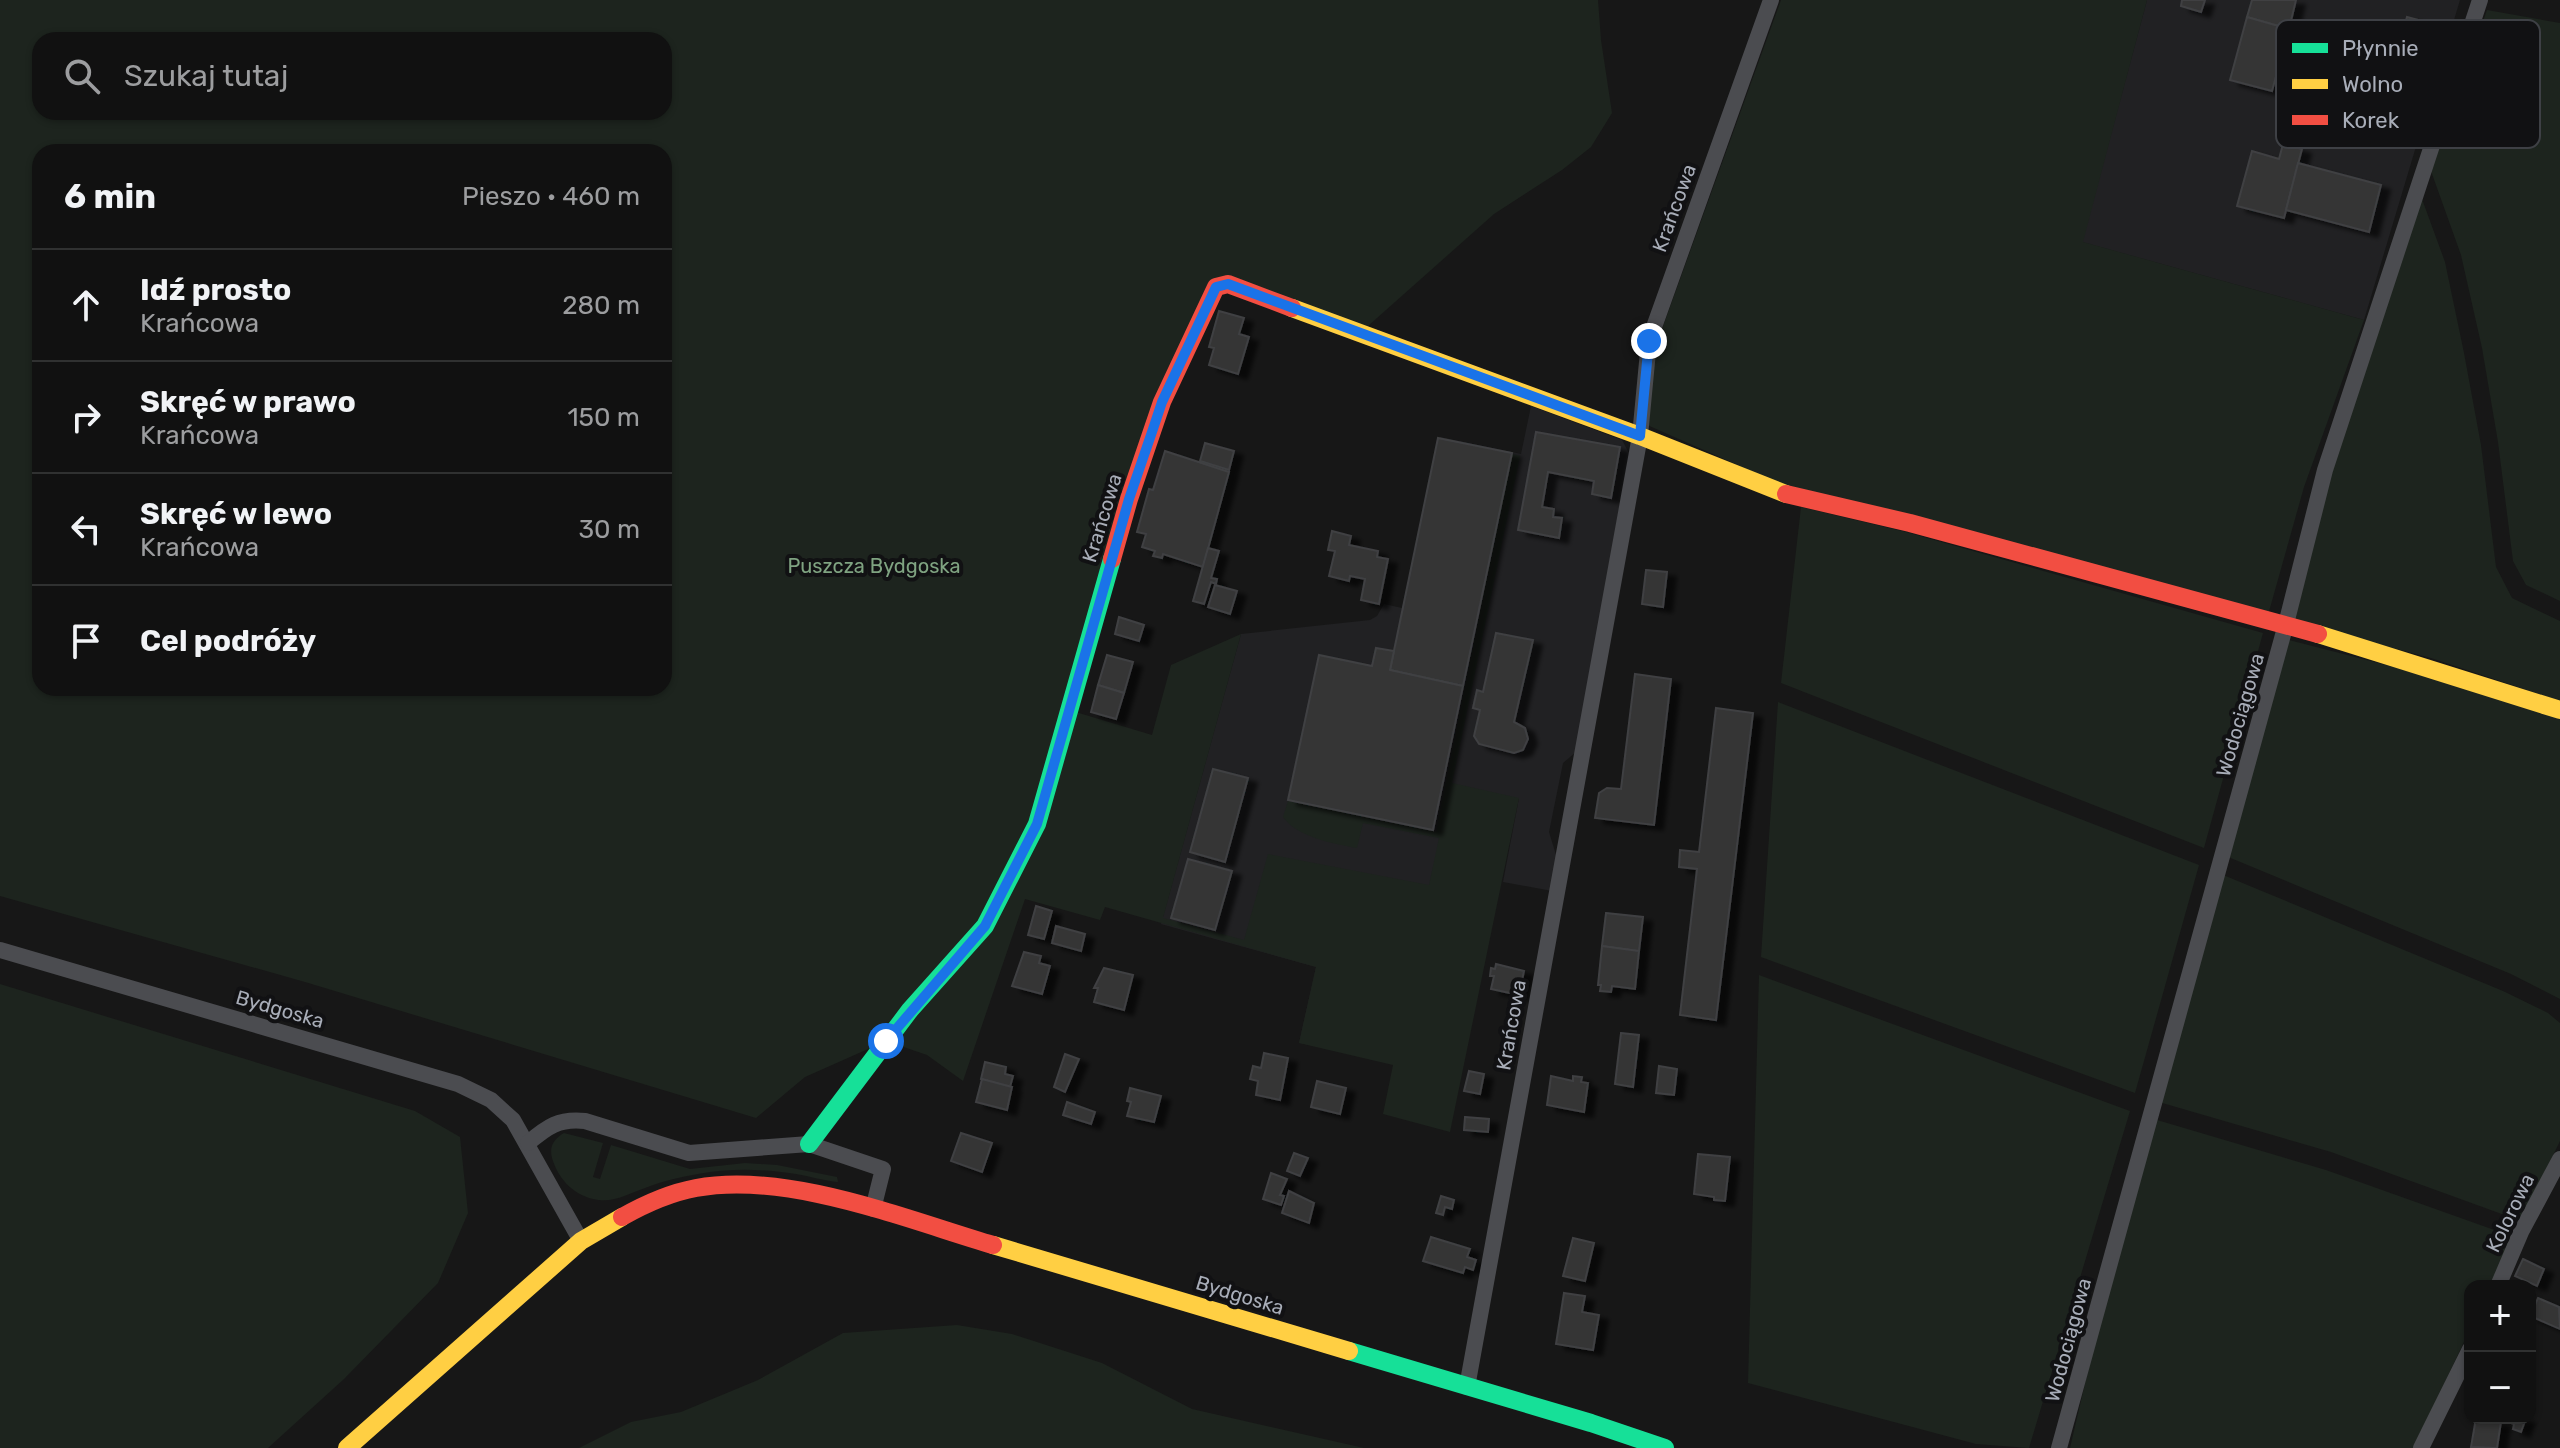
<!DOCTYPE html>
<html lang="pl">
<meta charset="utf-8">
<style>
:root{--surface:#111;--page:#1a1a1a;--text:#f1f3f6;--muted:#9c9d9f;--line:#303131}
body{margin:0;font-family:Rubik,sans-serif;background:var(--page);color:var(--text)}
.controls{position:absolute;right:24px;bottom:24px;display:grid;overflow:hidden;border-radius:16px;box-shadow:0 2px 6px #0004}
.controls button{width:72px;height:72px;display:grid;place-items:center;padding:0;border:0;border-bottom:2px solid var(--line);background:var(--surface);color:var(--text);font:40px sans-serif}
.stop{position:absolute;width:24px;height:24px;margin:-18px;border:6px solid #1a73e8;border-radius:50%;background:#fff}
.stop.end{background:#1a73e8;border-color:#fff;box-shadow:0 2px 8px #0008}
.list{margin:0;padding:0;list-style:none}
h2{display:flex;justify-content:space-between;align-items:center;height:104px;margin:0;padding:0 32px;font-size:34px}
h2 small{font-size:26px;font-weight:400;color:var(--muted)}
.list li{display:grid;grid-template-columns:52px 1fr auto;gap:24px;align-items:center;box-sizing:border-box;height:112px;padding:0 32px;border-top:2px solid var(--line)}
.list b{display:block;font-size:30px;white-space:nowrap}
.list p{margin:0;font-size:26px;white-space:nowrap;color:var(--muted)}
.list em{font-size:26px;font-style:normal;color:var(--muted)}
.icon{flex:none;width:44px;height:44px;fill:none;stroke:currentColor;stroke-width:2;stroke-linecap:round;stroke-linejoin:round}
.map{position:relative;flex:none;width:2560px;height:1448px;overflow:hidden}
.search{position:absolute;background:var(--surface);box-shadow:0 2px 6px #0004;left:32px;top:32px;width:640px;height:88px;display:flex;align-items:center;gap:20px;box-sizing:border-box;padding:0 28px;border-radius:24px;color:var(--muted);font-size:30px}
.panel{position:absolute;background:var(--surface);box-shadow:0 2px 6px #0004;left:32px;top:144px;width:640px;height:552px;border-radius:24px}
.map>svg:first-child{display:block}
</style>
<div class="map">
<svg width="2560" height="1448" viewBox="0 0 2560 1448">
<defs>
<filter id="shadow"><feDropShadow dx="9" dy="5" stdDeviation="2" flood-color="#0009"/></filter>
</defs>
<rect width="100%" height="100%" fill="#171717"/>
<g fill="#212123">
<polygon points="2147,0 2460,0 2364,320 2082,242"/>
<polygon points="1531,406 1622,440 1629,453 1576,752 1563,763 1549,832 1557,858 1552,891 1503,882 1519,798 1395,1060 1299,1043 1316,967 1161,924 1241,634 1370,620 1377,616 1384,604 1402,608 1440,437 1521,454"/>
</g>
<g fill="#1d241e" fill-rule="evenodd">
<path d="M0,0H1598L1601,40L1612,113L1591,147L1562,170L1494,214L1368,326L1216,288L1163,402L1069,710L1152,735L1171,665L1241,634L1163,918L1244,940L1268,854L1429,885L1439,838L1363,823L1357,848C1334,844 1297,837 1283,817L1288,801L1436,832L1512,454L1520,456L1452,783L1519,798L1450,1132L1383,1114L1393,1065L1299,1043L1316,967L1105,907L1100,920L1025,899L963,1081L927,1055L886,1041L805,1077L756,1118L305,982L0,896ZM40,40H664V112H40ZM40,152H664V688H40Z"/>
<polygon points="1781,0 2147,0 2083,242 2364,320 2304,487 2268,615 1776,482 1645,424 1657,343"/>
<polygon points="2487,10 2560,23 2560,601 2526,585 2513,561 2498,442 2482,348 2461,255 2431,171"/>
<polygon points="2422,199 2445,262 2464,353 2481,445 2496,567 2512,598 2560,621 2560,701 2431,658 2286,620 2322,492"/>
<polygon points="1801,507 1906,532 2263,633 2204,848 1781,683"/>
<polygon points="2281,638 2425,675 2560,719 2560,999 2511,974 2221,854"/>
<polygon points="1778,702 2199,865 2135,1093 1761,957"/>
<polygon points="2216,872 2503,991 2548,1013 2560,1023 2560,1141 2521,1221 2331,1152 2152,1100"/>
<polygon points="1759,975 2130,1111 2029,1448 1976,1444 1748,1383"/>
<polygon points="0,984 415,1111 460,1137 468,1213 438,1283 344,1379 268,1448 0,1448"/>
<polygon points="2147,1117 2326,1170 2514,1237 2490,1286 2470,1286 2470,1329 2414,1448 2070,1448"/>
<path d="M564,1133L603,1143L593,1177L600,1179L611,1145L690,1169L745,1163L777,1165L837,1177L838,1182C824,1181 810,1176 796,1174C763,1169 731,1168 698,1174C680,1177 663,1181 645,1188C627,1194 613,1204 593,1199C572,1194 558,1178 552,1158C549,1146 554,1139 564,1133Z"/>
<polygon points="957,1325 1012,1334 1102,1363 1192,1409 1364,1448 579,1448 631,1422 681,1412 758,1380 843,1333"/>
</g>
<g fill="#353536" stroke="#3f4043" stroke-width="2" filter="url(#shadow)">
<polygon points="2182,0 2205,0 2201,12 2181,6"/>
<polygon points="2252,0 2296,0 2289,29 2247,17"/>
<polygon points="2247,17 2289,29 2272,91 2230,80"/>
<polygon points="2407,17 2441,26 2437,43 2402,34"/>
<polygon points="2283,144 2302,149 2284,218 2237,206 2252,151 2279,159"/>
<polygon points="2298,163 2381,185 2369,232 2286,210"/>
<polygon points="1219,311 1244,318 1239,334 1249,337 1238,374 1209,365 1214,348 1209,347"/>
<polygon points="1536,432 1620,447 1611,498 1592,494 1594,481 1548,472 1542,507 1554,509 1553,517 1562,518 1559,538 1518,530"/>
<polygon points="1438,438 1512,453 1463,686 1390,670"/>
<polygon points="1205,443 1234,451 1229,470 1200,461"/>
<polygon points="1165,451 1229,472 1203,567 1163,554 1162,558 1153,556 1155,551 1142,547 1146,534 1137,532 1149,489 1153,490"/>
<polygon points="1332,531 1351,536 1349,545 1378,551 1377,557 1388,559 1379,604 1361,600 1365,579 1350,576 1349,581 1329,576 1335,551 1328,550"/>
<polygon points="1208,548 1219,551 1211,578 1217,579 1216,584 1211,582 1204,604 1193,601"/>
<polygon points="1646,570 1667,572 1663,607 1642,604"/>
<polygon points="1215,585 1237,591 1230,614 1208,607"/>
<polygon points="1119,617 1144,625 1139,641 1115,634"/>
<polygon points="1496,633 1533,640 1514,722 1525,728 1528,739 1523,750 1514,753 1479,744 1474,736 1480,710 1473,708 1477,690 1483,692"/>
<polygon points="1376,648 1394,651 1390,670 1463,686 1433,830 1288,800 1319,655 1372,666"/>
<polygon points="1107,655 1133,662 1124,693 1098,685"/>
<polygon points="1635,674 1671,679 1654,825 1595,818 1599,793 1607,788 1621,789"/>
<polygon points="1098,685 1124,693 1116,719 1091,712"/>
<polygon points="1716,708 1753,713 1716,1020 1680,1015 1697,869 1679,867 1680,850 1699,852"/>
<polygon points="1213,769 1248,778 1225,862 1190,852"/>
<polygon points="1188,859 1232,871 1215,930 1171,918"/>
<polygon points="1036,906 1052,911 1044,939 1028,935"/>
<polygon points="1606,913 1643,917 1639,951 1602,946"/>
<polygon points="1056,926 1085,934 1081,951 1052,943"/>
<polygon points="1602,946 1639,951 1635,989 1612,986 1611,992 1600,991 1601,985 1598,985"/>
<polygon points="1024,952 1041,956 1039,963 1050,966 1042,994 1012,986"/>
<polygon points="1496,964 1524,971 1519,995 1491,989 1494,976 1490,976 1491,968 1495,969"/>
<polygon points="1104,968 1133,975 1124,1010 1094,1002 1098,988 1094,988"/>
<polygon points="1621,1033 1639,1035 1633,1087 1615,1084"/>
<polygon points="1264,1053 1288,1058 1280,1100 1256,1095 1258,1081 1250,1079 1253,1066 1261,1068"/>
<polygon points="1065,1054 1079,1059 1065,1092 1054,1087"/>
<polygon points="985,1062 1006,1067 1005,1074 1013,1076 1010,1087 981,1079"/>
<polygon points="1659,1066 1677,1069 1674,1095 1656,1093"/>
<polygon points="1469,1071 1484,1074 1480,1094 1464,1091"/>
<polygon points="1551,1076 1573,1081 1573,1076 1582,1077 1581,1082 1588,1083 1584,1112 1547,1105"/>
<polygon points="982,1079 1012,1087 1007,1110 976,1102"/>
<polygon points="1317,1081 1346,1088 1340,1114 1311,1107"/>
<polygon points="1130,1088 1161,1096 1154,1122 1127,1116 1131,1102 1127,1101"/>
<polygon points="1067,1102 1095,1112 1091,1124 1063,1115"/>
<polygon points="1465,1117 1489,1119 1488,1132 1464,1130"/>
<polygon points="961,1133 992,1143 982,1172 951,1161"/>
<polygon points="1294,1153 1308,1158 1300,1176 1287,1171"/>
<polygon points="1698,1154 1730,1157 1725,1201 1714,1200 1714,1197 1694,1194"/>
<polygon points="1271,1173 1287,1179 1280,1195 1284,1196 1281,1205 1263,1199"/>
<polygon points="1289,1191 1314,1203 1309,1223 1282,1213"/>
<polygon points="1441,1196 1454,1200 1452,1209 1445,1207 1443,1215 1436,1213"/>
<polygon points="1431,1237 1470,1249 1467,1257 1476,1260 1473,1270 1465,1267 1463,1273 1423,1261"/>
<polygon points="1573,1238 1594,1243 1585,1281 1563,1276"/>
<polygon points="2523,1259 2544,1269 2537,1286 2515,1276"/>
<polygon points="1564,1293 1585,1296 1582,1312 1599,1315 1593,1350 1556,1344"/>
<polygon points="2538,1298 2559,1307 2560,1329 2530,1316"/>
<polygon points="2476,1418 2501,1422 2497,1448 2471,1447"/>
<polygon points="2509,1418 2526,1418 2521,1432 2513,1429 2514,1424 2508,1422"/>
</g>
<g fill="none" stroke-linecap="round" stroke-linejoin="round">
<g stroke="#4b4c50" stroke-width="16">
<polyline points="0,950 458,1084 491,1100 513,1120 581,1241"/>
<path d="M528,1143C547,1127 559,1118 585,1121L689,1153L809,1144L883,1169L873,1209"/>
<polyline points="2498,1286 2521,1232 2560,1159"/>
<polyline points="1467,1387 1640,436 1649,341 1771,0"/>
<polyline points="2059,1448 2286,624 2325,470 2480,0"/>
<polyline points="2421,1448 2470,1349"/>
</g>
<g stroke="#16e098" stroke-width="18">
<polyline points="809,1144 910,1010 985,926 1037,824 1112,559"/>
<polyline points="1349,1351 1591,1423 1665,1448"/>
</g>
<g stroke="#ffcf43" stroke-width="18">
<polyline points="1292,308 1640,436 1786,494"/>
<polyline points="2318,634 2560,710"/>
<polyline points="993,1245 1349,1351"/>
<polyline points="347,1448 581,1241 622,1217"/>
</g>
<g stroke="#f24e42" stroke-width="18">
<polyline points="1786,494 1910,523 2318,634"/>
<polyline points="1112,559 1129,499 1162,402 1216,287 1228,284 1292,308"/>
<path d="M622,1217C645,1204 669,1193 696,1188C787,1171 905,1219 993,1245"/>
</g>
</g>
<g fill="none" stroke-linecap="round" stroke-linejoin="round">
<polyline stroke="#1a73e8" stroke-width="10" points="886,1041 985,926 1037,824 1129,499 1153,429 1162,402 1216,287 1228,284 1640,436 1649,341"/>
</g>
<g text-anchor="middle" stroke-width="8" stroke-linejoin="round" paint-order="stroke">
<g font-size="20" fill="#a8adb8" stroke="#111113">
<text transform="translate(1674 208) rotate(-70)" y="7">Krańcowa</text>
<text transform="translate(1102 518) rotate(-73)" y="7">Krańcowa</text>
<text transform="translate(2240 715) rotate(-74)" y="7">Wodociągowa</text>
<text transform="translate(280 1009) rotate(16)" y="7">Bydgoska</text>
<text transform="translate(1511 1025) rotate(-80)" y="7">Krańcowa</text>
<text transform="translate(2510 1213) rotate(-64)" y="7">Kolorowa</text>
<text transform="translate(1240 1295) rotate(17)" y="7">Bydgoska</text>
<text transform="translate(2068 1340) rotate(-75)" y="7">Wodociągowa</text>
</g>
<g font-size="20" fill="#7fa381" stroke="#111113">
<text x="874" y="573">Puszcza Bydgoska</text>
</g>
</g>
<rect x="2276" y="20" width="264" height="128" rx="12" fill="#111113" stroke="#3e4045" stroke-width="2"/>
<rect x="2292" y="43" width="36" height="10" fill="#16e098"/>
<rect x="2292" y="79" width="36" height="10" fill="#ffcf43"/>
<rect x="2292" y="115" width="36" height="10" fill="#f24e42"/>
<g font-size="22" fill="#a8adb8">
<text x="2342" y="56">Płynnie</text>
<text x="2342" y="92">Wolno</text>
<text x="2342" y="128">Korek</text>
</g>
</svg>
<div class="controls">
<button>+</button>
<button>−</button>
</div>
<div class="stop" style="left:886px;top:1041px"></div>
<div class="stop end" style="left:1649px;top:341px"></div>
<div class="search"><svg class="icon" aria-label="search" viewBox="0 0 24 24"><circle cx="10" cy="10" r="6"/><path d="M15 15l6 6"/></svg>Szukaj tutaj</div>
<section class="panel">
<h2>6 min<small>Pieszo · 460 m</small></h2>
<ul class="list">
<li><svg class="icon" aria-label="ahead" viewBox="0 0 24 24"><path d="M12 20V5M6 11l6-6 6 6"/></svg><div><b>Idź prosto</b><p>Krańcowa</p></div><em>280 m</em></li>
<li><svg class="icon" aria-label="right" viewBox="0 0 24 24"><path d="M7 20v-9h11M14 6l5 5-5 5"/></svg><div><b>Skręć w prawo</b><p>Krańcowa</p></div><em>150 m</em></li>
<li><svg class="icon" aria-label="left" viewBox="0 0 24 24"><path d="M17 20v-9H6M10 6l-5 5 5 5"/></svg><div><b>Skręć w lewo</b><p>Krańcowa</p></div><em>30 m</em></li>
<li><svg class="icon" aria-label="arrive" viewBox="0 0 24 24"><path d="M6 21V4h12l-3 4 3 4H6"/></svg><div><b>Cel podróży</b></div></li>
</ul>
</section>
</div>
